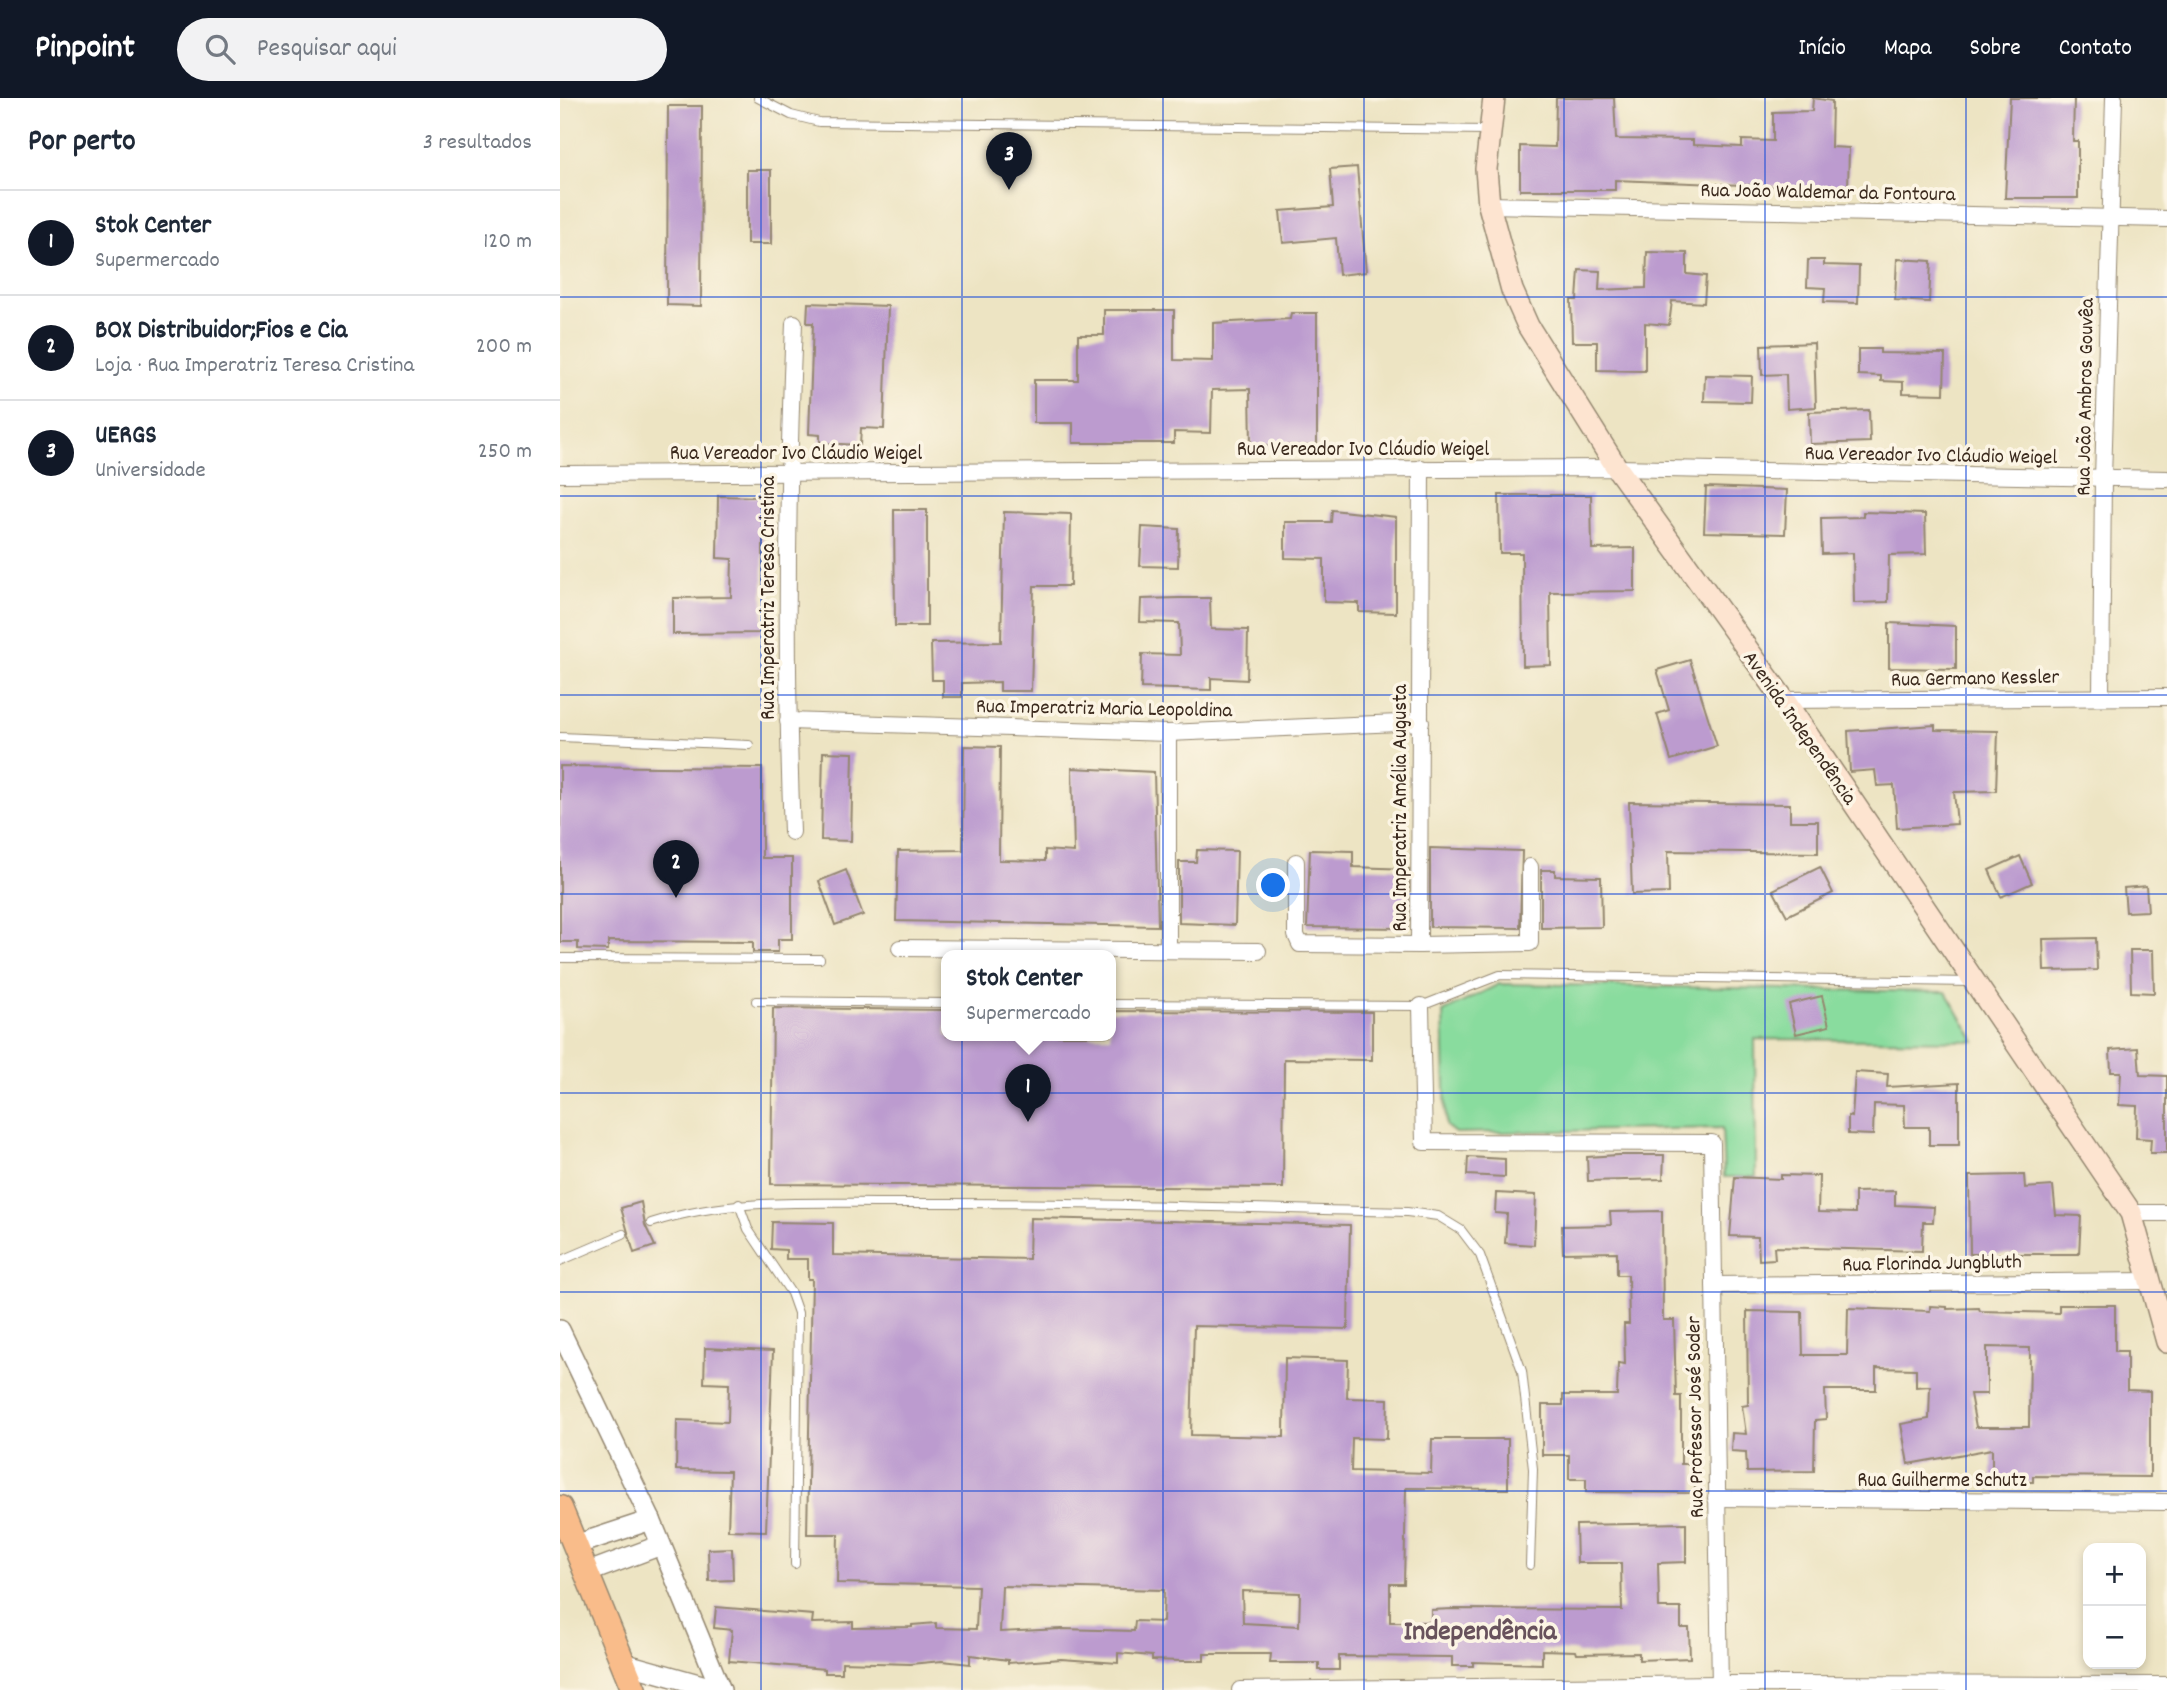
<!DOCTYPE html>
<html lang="pt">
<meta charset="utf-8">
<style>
:root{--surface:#fff;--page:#f2f2f3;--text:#1f2937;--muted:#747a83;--line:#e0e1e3;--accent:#111827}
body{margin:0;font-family:Dekko,sans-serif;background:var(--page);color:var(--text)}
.controls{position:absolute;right:21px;bottom:21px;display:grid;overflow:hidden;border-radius:14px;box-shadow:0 4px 10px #0003}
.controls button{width:63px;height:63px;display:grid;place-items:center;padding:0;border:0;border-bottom:2px solid var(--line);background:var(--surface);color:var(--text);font:35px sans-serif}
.you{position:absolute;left:714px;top:788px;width:24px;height:24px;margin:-18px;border:5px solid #fff;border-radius:50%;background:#1a73e8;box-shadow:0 0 0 10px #1a73e833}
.badge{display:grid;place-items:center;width:46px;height:46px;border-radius:50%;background:var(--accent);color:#fff;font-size:23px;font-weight:700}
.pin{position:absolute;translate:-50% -58px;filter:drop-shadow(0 2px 4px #0008)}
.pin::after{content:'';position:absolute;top:37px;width:24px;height:21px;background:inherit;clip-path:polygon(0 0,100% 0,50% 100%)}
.popup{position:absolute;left:381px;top:852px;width:175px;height:91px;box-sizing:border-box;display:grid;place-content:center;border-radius:14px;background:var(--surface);filter:drop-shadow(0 2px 5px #0005);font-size:23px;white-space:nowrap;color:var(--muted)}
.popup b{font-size:26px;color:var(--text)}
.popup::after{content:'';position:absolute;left:50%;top:100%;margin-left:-14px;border:14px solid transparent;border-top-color:var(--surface)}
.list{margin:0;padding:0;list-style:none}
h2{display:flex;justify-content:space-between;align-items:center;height:91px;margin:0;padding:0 28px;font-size:30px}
h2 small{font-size:23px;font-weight:400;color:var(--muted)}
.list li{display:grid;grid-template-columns:46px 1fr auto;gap:21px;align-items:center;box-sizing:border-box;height:105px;padding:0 28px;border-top:2px solid var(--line)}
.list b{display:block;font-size:26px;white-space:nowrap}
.list p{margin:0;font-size:23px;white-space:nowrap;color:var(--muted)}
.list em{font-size:23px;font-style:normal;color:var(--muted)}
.icon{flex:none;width:38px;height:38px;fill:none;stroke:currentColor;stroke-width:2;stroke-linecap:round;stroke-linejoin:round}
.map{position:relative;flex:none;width:1607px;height:1592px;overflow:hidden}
header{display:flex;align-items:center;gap:42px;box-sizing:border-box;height:98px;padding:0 35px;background:var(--accent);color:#fff}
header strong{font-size:33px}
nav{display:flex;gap:38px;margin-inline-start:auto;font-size:24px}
.search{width:490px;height:63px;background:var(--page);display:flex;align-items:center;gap:18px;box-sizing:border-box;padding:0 24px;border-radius:38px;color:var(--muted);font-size:26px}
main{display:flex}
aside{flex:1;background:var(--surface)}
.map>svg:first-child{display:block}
</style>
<header>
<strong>Pinpoint</strong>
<div class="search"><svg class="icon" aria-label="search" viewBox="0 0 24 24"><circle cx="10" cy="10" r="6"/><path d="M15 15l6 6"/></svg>Pesquisar aqui</div>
<nav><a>Início</a><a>Mapa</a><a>Sobre</a><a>Contato</a></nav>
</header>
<main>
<aside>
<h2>Por perto<small>3 resultados</small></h2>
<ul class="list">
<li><span class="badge">1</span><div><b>Stok Center</b><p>Supermercado</p></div><em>120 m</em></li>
<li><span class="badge">2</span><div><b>BOX Distribuidor;Fios e Cia</b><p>Loja · Rua Imperatriz Teresa Cristina</p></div><em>200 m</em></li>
<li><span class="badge">3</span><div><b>UERGS</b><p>Universidade</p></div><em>250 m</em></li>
</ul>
</aside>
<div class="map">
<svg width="1607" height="1592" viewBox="0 0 1607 1592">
<rect width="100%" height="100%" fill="#fcf5e5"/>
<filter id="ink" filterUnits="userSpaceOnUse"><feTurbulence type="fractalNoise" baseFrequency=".0143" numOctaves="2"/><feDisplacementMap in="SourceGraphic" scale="14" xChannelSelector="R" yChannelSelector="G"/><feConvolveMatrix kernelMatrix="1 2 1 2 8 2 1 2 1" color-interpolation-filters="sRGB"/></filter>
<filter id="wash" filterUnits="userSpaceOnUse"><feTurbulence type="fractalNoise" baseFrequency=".00686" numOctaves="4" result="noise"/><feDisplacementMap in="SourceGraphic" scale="28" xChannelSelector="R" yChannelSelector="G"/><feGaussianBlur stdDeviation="1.57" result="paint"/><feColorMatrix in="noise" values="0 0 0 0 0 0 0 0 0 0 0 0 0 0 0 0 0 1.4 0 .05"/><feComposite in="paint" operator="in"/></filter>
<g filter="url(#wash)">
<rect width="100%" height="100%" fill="#ede4c3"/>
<polygon fill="#89dc9e" stroke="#62835e" stroke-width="2" points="939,886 1386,894 1415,943 1195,941 1196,1079 1164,1079 1162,1030 895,1035 886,1028 883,914"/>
<g id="blocks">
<g fill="#bc9bcf" fill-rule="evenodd">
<polygon points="996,0 1054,0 1056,41 1133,42 1133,47 1182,49 1182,42 1213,43 1213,14 1252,13 1253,0 1272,3 1271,49 1289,50 1288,91 1055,82 1055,92 960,92 960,48 995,49"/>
<polygon points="1450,0 1514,0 1513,43 1518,43 1518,100 1445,100"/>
<polygon points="108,8 142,8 141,208 107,207"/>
<polygon points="797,69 806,174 779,177 776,140 723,145 720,113 773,109 770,71"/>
<rect x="187" y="72" width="24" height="74"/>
<polygon points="1087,154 1127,155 1127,176 1146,178 1144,205 1112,203 1109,227 1085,225 1085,273 1037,272 1037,244 1012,244 1011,202 1017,202 1019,172 1040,173 1039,192 1086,190"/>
<polygon points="1337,161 1371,163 1369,204 1335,202"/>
<polygon points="1248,162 1264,162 1264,167 1299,168 1298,205 1264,204 1265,190 1247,189"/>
<polygon points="248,205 328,208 324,331 301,330 300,347 260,345 260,337 249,336 253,225 247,225"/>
<polygon points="544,212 614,212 614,262 653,263 653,225 730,221 731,215 757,215 757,348 691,347 690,291 652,292 651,335 614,334 614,345 513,345 513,325 474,325 474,282 518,282 518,237 544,237"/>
<polygon points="1254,245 1256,309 1227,311 1226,276 1202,277 1201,247"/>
<polygon points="1298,251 1320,251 1320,255 1385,256 1384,296 1343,295 1343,284 1321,283 1321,278 1298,277"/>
<polygon points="1145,277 1192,278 1191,304 1144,303"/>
<polygon points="1309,312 1310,344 1250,346 1249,314"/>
<polygon points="1146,389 1227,392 1225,436 1144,434"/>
<polygon points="939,397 1031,397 1032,451 1075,450 1075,493 990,494 991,567 963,568 962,455 940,455"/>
<polygon points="158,398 203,399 203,535 113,536 113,500 171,499 172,461 157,460"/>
<polygon points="334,412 367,412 367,528 335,528"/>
<polygon points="772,412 836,419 836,515 799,514 799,505 764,504 764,461 725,460 725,424 771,424"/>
<polygon points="444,414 511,416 510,488 474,488 471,593 440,593 440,584 402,585 402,599 383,599 383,582 372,582 371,545 441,544"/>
<polygon points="1303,414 1365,416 1366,456 1329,457 1328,504 1294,505 1293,455 1262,456 1261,420 1303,419"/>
<polygon points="582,429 619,431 618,469 580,468"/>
<polygon points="619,500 650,500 651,531 688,532 687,582 651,580 651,592 581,590 582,556 620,557 619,525 580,524 581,501"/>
<polygon points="1329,525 1396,528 1396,571 1329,570"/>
<polygon points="1130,562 1157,648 1111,662 1097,616 1109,612 1097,572"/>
<polygon points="1375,627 1375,632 1438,633 1436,693 1394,694 1397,726 1337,730 1334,687 1317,688 1315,672 1290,674 1288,633"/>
<polygon points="404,648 440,649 439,762 485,763 485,752 514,754 512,670 594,674 598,828 336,823 338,753 403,752"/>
<polygon points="263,654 293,655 291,743 261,742"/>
<polygon points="0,668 202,670 202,760 232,760 232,841 218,841 218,854 193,854 193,844 48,843 48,852 18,851 18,844 0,844"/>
<polygon points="1069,704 1230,706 1230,723 1258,723 1258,755 1108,753 1109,795 1072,796"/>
<polygon points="870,750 962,753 960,830 870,829"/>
<polygon points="637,752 677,753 675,827 619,825 619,764 636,764"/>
<polygon points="750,752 793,753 793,769 849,771 848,830 747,829"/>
<polygon points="1460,758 1472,785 1441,799 1429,772"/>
<polygon points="1260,769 1273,795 1227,818 1213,792"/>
<polygon points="286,772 303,817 275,827 259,783"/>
<polygon points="981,772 995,772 995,778 1041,779 1042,829 981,830"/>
<polygon points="1586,788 1588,813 1566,814 1564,790"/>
<polygon points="1536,840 1537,872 1484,873 1483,841"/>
<polygon points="1570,852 1593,852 1594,895 1571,894"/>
<polygon points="1262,898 1269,928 1236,936 1229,906"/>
<polygon points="213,910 386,912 386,938 550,938 550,913 812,914 812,962 724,961 723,1090 211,1086"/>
<polygon points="1578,950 1580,977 1607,978 1607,1055 1590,1055 1591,1041 1576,1040 1577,1008 1559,1007 1561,974 1551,974 1550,952"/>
<polygon points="1295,974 1328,976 1327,989 1399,985 1399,1047 1369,1047 1369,1029 1345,1029 1344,1007 1314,1006 1313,1037 1288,1036 1288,1018 1292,1019"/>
<polygon points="1058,1057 1104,1057 1103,1081 1028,1083 1027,1059"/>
<polygon points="908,1059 945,1061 945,1079 907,1077"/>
<polygon points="1221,1077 1259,1078 1258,1114 1295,1115 1295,1094 1335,1093 1335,1107 1374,1109 1373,1124 1363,1124 1362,1153 1214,1149 1215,1161 1199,1162 1198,1139 1170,1138 1175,1079 1221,1081"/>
<polygon points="1464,1077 1465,1090 1493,1088 1496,1117 1521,1118 1519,1156 1410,1156 1409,1078"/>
<polygon points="936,1095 976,1097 974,1147 945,1145 947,1116 935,1115"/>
<polygon points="81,1104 85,1127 95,1148 74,1155 61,1110"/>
<polygon points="1102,1113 1103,1222 1114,1222 1116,1298 1121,1298 1121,1366 1135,1366 1135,1395 1026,1394 1026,1381 1009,1381 1009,1357 982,1357 982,1307 1003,1307 1003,1297 1057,1297 1058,1265 1065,1266 1064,1226 1069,1226 1068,1177 1057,1177 1057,1154 1003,1155 1002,1128 1051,1127 1050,1114"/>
<path d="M470,1120L790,1127L788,1231L634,1228L631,1337L724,1339L725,1260L788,1262L787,1300L828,1301L827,1341L792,1340L791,1373L871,1375L872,1341H948V1391L846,1390L844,1486H830V1524H871V1512L893,1511L1062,1512L1061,1465H1017L1016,1427L1126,1425V1464L1098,1465L1099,1510H1121V1530H1129L1130,1560L1079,1562V1555L1017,1556L1016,1553L982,1552V1566L913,1564V1568H892V1559L779,1558V1572H759V1565H710L711,1556H644V1563H622L592,1562V1558L558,1555V1565L501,1561L448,1565V1562L410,1557V1566L382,1563L350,1566L282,1564V1575H265V1571L169,1563L172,1532L154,1530L156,1509L253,1517L252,1525L293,1524V1530L352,1529V1527L376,1525V1530L416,1531L418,1488L277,1485L278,1436H247L252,1181H248V1161H226V1152L211,1151L212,1124L273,1125V1157L469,1161ZM442,1488L604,1492L603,1524L575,1523L574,1533L502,1531L440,1534ZM682,1493L740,1495L739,1528L683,1525Z"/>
<path d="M1499,1207H1555V1253H1567V1292L1590,1293V1379L1473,1378V1384H1432V1351L1348,1366L1341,1326L1369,1321L1370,1288L1356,1289V1271L1316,1270V1292H1265L1266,1321L1255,1322L1254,1373L1187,1374L1186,1354L1171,1353L1172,1335L1186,1336L1182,1308L1188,1307L1187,1213L1242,1214L1243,1257H1287L1288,1210L1370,1213V1208L1387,1209V1211L1419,1210L1420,1213L1499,1215ZM1427,1249L1470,1250L1469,1329H1416L1410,1296H1427Z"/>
<polygon points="145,1250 213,1253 206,1433 168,1432 170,1373 116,1372 117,1322 168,1324 169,1286 144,1285"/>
<polygon points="172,1450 173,1482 149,1483 148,1451"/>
</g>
</g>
</g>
<g filter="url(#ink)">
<use href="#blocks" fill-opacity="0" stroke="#948770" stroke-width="2"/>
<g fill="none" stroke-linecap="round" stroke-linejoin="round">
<g stroke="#948770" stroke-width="10">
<g id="service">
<polyline points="198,0 231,17 259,24 928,32"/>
<polyline points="0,639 189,647"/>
<polyline points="0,860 260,861"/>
<polyline points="196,903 386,905"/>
<polyline points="550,906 861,908 940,877 1412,884"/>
<polyline points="179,1106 188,1131 231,1195 238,1215 235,1466"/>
<path d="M91,1125C174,1098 261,1106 348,1105C514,1104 681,1110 847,1114L878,1118L901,1132L920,1157L962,1273L973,1371L970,1467"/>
<polyline points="0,1163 63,1136"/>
</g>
</g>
<g stroke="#948770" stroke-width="18">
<g id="minor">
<polyline points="929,107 1607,121"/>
<polyline points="0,376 1057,370 1607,381"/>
<polyline points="1541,598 1543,381 1554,0"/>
<polyline points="1224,602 1607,599"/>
<polyline points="228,623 608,635 861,624"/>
<polyline points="608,635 608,851"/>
<path d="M232,734C225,564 227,395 234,225"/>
<polyline points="736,764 736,837 740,846 859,847 861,370"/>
<polyline points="859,847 970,845 970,769"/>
<polyline points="340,850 698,853"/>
<polyline points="861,908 864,1044 1152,1045 1160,1592"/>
<polyline points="1571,1115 1607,1115"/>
<polyline points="1154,1187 1590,1183"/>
<polyline points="1156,1400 1607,1404"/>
<polyline points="680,1592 1160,1586 1607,1587"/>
</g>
</g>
<g stroke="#948770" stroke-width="22">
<g id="tertiary">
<polyline points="0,1232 91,1422 161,1592"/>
<polyline points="15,1447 91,1422"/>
<polyline points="26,1475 101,1447"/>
<polyline points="63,1565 160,1592"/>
</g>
</g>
<g stroke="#948770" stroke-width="24">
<polyline id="secondary" points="934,0 926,71 929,107 952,192 968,228 1057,370 1224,602 1571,1115 1607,1244"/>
</g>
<g stroke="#948770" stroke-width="27">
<polyline id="primary" points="0,1410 74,1592"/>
</g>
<use href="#service" stroke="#fff" stroke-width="8"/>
<use href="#minor" stroke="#fff" stroke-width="16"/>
<use href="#tertiary" stroke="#fff" stroke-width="19"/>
<use href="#secondary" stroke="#fde4d0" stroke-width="21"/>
<use href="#primary" stroke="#f9bc8a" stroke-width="24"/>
</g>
</g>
<path fill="none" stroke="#1d4ed8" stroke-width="2" stroke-opacity="0.55" d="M201,0V1592M402,0V1592M603,0V1592M804,0V1592M1004,0V1592M1205,0V1592M1406,0V1592M0,199H1607M0,398H1607M0,597H1607M0,796H1607M0,995H1607M0,1194H1607M0,1393H1607"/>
<g text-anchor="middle" stroke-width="7" stroke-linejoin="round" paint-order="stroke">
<g font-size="21" fill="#3b2a1e" stroke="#fcf5e5">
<text transform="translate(1268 93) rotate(1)" y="7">Rua João Waldemar da Fontoura</text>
<text transform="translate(1524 299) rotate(-89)" y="7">Rua João Ambros Gouvêa</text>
<text x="803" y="357">Rua Vereador Ivo Cláudio Weigel</text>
<text x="236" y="361">Rua Vereador Ivo Cláudio Weigel</text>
<text transform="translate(1371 356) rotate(1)" y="7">Rua Vereador Ivo Cláudio Weigel</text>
<text transform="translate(207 500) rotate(-90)" y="7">Rua Imperatriz Teresa Cristina</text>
<text transform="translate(1415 579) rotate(-1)" y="7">Rua Germano Kessler</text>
<text transform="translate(544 609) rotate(1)" y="7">Rua Imperatriz Maria Leopoldina</text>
<text transform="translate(1241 629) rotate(55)" y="7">Avenida Independência</text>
<text transform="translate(839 710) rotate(-90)" y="7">Rua Imperatriz Amélia Augusta</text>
<text transform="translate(1372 1164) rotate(-1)" y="7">Rua Florinda Jungbluth</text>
<text transform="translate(1134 1319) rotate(-91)" y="7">Rua Professor José Soder</text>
<text x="1382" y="1388">Rua Guilherme Schutz</text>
</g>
<g font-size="28" font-weight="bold" fill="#68525c" stroke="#fcf5e5">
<text x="920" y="1541">Independência</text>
</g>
</g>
</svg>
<div class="controls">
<button>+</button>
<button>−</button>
</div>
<div class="you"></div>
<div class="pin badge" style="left:468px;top:1024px">1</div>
<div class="popup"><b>Stok Center</b>Supermercado</div>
<div class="pin badge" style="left:116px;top:800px">2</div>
<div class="pin badge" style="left:449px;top:92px">3</div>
</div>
</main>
